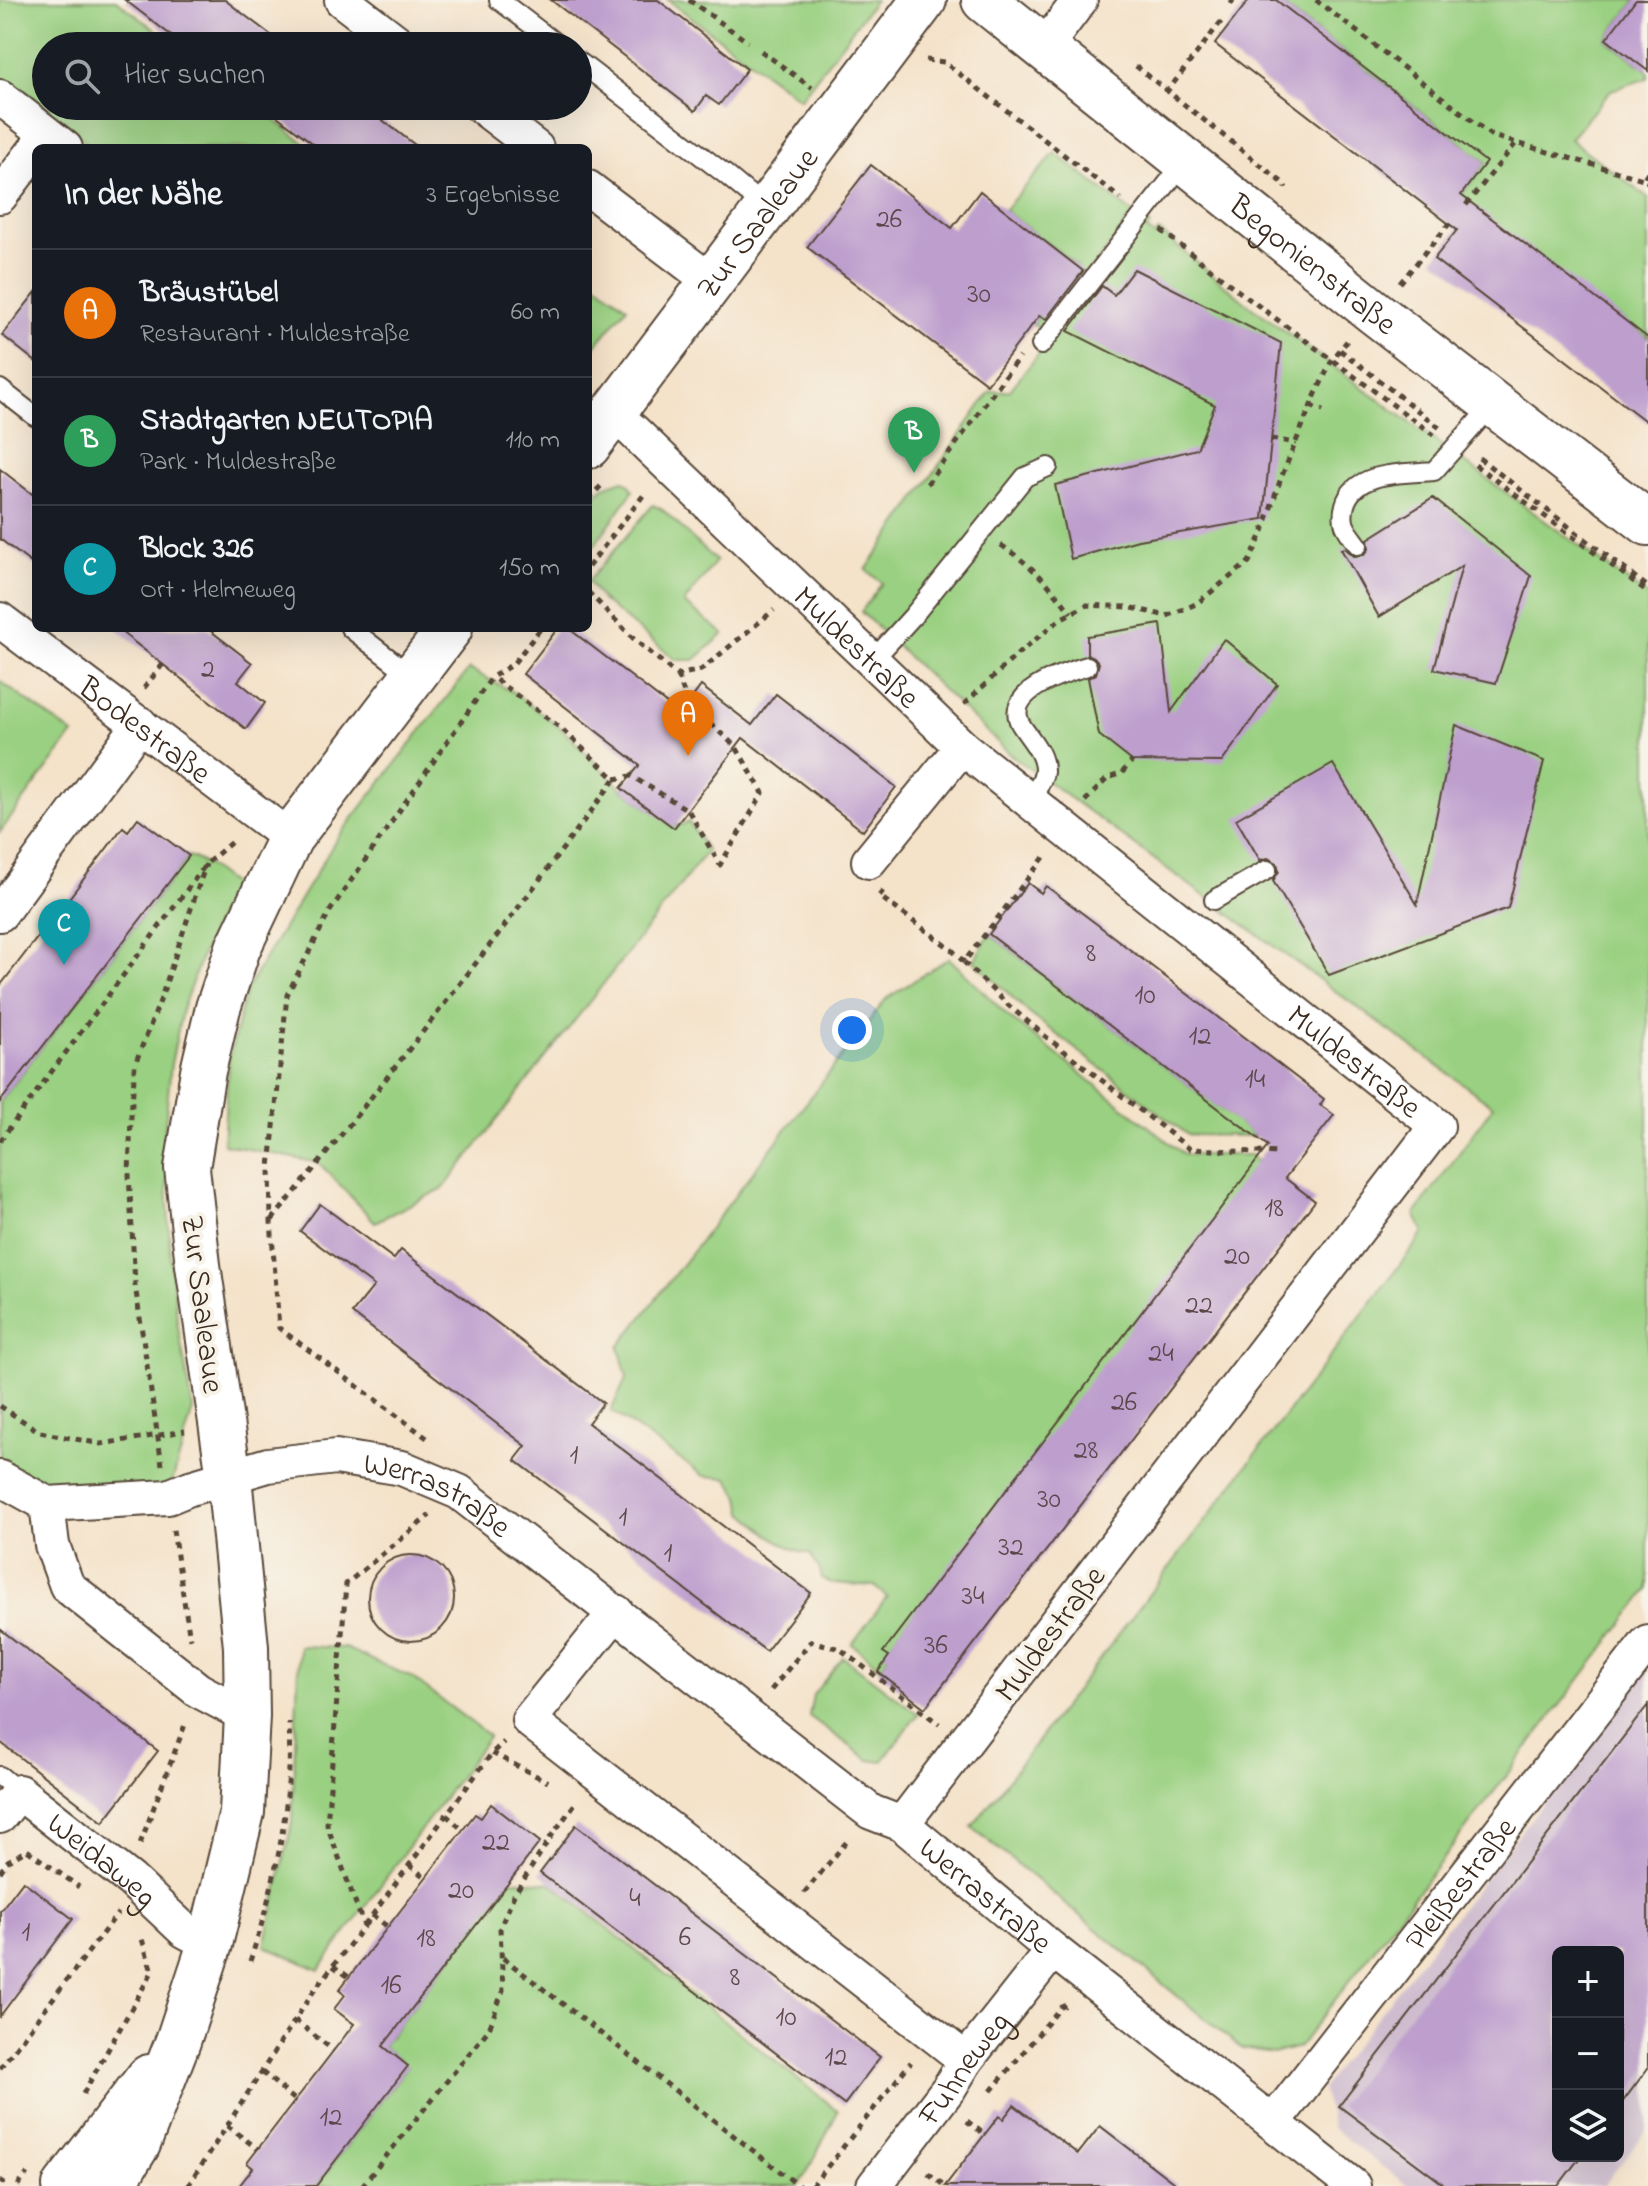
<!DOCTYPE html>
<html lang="de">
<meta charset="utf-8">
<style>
:root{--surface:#171b24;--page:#20242c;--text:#f1f3f6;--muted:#9ea1a6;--line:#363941;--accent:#d1495b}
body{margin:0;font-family:"Indie Flower",sans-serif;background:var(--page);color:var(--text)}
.controls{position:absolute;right:24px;bottom:24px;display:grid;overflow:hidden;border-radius:12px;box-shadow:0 8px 32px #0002}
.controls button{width:72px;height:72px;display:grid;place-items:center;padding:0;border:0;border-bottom:2px solid var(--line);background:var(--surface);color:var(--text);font:40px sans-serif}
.you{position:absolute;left:852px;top:1030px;width:28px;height:28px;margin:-20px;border:6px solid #fff;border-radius:50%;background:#1a73e8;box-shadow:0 0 0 12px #1a73e833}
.badge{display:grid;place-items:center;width:52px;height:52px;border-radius:50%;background:var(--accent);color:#fff;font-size:26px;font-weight:700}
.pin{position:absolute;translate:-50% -66px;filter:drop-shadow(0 2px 4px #0008)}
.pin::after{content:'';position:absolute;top:42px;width:28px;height:24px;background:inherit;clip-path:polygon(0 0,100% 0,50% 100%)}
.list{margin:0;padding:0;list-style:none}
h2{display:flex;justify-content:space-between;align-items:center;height:104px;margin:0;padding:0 32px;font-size:34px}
h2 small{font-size:26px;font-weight:400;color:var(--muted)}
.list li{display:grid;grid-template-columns:52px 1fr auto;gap:24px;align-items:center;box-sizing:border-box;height:128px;padding:0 32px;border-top:2px solid var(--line)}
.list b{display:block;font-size:30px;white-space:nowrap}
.list p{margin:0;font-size:26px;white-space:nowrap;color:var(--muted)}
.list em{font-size:26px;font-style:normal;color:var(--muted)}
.icon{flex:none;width:44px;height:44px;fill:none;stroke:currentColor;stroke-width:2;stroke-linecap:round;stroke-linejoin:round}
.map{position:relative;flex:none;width:1648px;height:2186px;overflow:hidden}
.search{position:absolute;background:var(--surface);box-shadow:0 8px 32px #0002;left:32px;top:32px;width:560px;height:88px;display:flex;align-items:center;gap:20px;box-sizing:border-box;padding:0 28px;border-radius:44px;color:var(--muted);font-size:30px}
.panel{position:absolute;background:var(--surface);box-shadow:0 8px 32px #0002;left:32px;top:144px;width:560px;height:488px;border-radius:12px}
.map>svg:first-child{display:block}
</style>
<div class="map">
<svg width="1648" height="2186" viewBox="0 0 1648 2186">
<rect width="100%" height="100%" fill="#f7f3e8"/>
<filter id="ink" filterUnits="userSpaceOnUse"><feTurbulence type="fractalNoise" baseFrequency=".0125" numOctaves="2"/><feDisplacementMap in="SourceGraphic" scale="16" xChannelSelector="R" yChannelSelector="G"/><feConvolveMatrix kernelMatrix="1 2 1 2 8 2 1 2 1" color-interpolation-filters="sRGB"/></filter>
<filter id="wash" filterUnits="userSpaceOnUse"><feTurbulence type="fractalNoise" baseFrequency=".006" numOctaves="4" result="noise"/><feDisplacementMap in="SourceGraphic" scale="32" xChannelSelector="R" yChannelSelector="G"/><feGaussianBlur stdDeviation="1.8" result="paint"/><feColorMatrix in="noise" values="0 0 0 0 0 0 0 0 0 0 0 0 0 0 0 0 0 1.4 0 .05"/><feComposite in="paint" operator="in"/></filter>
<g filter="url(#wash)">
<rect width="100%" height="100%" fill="#f4e2c9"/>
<path fill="#cfbdcf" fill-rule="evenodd" d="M1648,1668V2129L1603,2186H1408L1333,2129L1322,2088ZM1558,1952H1618V2156H1558Z"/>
<g fill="#9ad081" stroke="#6a7d50" stroke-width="2">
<polygon points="0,0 116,0 177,46 46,46 46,106 256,106 311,148 94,148 0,80"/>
<polygon points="668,0 875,0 800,99"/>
<polygon points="1276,0 1636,0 1606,39 1648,71 1648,78 1611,90 1570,139 1648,198 1648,338 1458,199 1486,162"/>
<polygon points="1055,153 1134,214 1043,331 1033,324 1078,267 1004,210"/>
<polygon points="1145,220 1150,225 1147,230 1155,236 1159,231 1245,302 1648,596 1648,1590 1299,2047 1273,2054 1242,2049 972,1827 1424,1233 1415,1214 1493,1106 1011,755 861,612 882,583 866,570 990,392 1010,390"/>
<polygon points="588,277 627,307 588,355"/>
<polygon points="623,480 630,485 633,491 588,554 588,506 603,487"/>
<polygon points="653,505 663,510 716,561 684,603 724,634 694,660 676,660 603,601 588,581"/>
<polygon points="469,669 513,692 562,729 621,788 674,827 689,822 707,851 444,1188 375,1222 319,1163 223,1144 229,1058 246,990 336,840"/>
<polygon points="0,681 73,734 0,832"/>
<polygon points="189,856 206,864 232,884 202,955 182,1010 171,1064 165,1125 170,1254 178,1327 193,1409 168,1497 47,1504 0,1478 0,1102"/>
<polygon points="989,934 1256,1136 1188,1135 1030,1014 974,961"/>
<path d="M949,958L1009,1017L1185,1155H1251L1259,1164L884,1652L889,1656L881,1668L852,1644L887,1597L874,1586L831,1583L822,1579L820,1570L810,1554C782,1549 764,1530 743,1512L740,1497L728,1478L704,1476L611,1411L627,1377L619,1347L886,999Z"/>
<polygon points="299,1646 345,1648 411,1677 489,1736 319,1970 265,1946 292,1823"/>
<polygon points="843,1657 918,1714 882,1762 869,1760 809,1716 813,1695"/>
<polygon points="510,1880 551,1883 838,2111 806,2174 797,2186 316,2186 407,2067 383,2046"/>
</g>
<g id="blocks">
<g fill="#bd9ecd">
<polygon points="125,0 225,0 285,46 185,46"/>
<polygon points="551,0 658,0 747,69 719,105 706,96 695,111"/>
<polygon points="1249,0 1276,0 1486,162 1461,195 1648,338 1648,423 1434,259 1457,230 1215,44"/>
<polygon points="1636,0 1648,0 1648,71 1606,39"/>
<polygon points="264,106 364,106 419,148 319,148"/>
<polygon points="871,165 952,228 980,191 1083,271 1046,319 1039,316 987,384 807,247"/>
<polygon points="1134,269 1281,343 1263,519 1138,540 1071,559 1055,485 1197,449 1215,405 1068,331 1102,286 1114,295"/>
<polygon points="36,292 36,362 2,335"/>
<polygon points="0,469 36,497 36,567 0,539"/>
<polygon points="1433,498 1531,576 1496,683 1434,669 1462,566 1379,617 1341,549 1345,548 1354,556 1364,555 1369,549 1368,539"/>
<polygon points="1161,624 1171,712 1224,639 1277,684 1222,762 1132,761 1099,735 1088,678 1096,674 1099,663 1094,657 1087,654 1087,636"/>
<polygon points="116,628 207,628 252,663 238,681 265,703 246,729"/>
<polygon points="558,628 568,628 680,714 701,686 752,725 776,694 896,787 863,831 743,738 674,828 621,788 640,765 523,674"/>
<polygon points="1456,725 1544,761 1508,908 1329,975 1273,881 1279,871 1277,863 1268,858 1260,860 1236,819 1333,764 1417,904"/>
<polygon points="138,818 189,856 0,1102 0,986 47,925 48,926 123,827 128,831"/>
<polygon points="1028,883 1041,893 1046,886 1098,925 1324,1099 1320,1105 1334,1115 1285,1178 1315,1201 925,1708 878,1672 889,1656 883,1652 1268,1146 989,934"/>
<polygon points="320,1204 394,1259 401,1250 603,1403 588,1423 811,1593 766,1651 515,1460 526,1446 352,1313 374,1286 300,1231"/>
<circle cx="411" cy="1598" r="43"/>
<polygon points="0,1629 158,1751 103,1822 0,1742"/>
<polygon points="1648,1705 1648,2068 1618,2108 1618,1952 1558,1952 1558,2156 1581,2156 1558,2186 1446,2186 1339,2106"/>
<polygon points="491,1804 540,1842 383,2046 408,2066 316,2186 239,2186 253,2168 247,2163 354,2024 334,2009 345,1995 339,1990 475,1814 481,1818"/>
<polygon points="576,1825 880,2057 844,2105 540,1873"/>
<polygon points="23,1881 73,1919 0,2016 0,1911"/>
<polygon points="1014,2105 1078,2154 1100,2126 1178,2186 945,2186 999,2116 1003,2119"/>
</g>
</g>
</g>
<g filter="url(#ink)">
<use href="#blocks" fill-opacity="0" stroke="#574638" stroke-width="2"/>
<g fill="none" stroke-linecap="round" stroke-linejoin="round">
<g stroke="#574638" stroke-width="22">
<g id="lane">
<polyline points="499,0 559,46"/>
<polyline points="578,61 725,174 767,209"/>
<polyline points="1041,345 1185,161"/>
<polyline points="0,389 36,417"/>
<path d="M1358,545C1347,530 1340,524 1345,505C1355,470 1404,474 1434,471L1493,404"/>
<polyline points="350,628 413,677"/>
<polyline points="873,660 913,616 1025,477 1048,467"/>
<path d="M1031,800C1035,792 1043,781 1044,772C1045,755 1032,741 1023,728C998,693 1064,673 1087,666"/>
<polyline points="1214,900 1267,870"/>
<polyline points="0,1776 19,1792"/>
</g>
</g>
<g stroke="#574638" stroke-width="38">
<g id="street">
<polyline points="342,0 402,46"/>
<polyline points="1044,48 1080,0"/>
<polyline points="0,97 65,148"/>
<polyline points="481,106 536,148"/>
<polyline points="588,188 712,282"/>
<polyline points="0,196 36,149"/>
<path id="s1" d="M612,414L632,430L962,747L1437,1126L902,1824"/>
<path id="s2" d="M0,620L290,838"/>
<polyline points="869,861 962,747"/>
<polyline points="0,914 140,724"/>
<path id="s3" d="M0,1478L47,1504L168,1497L190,1488L268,1465L336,1457L402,1468L459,1492L871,1812L902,1824L1053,1950L1353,2186"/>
<polyline points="47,1504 52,1545 67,1586 198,1690 247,1716"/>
<polyline points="616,1612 529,1720 966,2060"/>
<path id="s4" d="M0,1816L19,1792L131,1880L184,1930L210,1944"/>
<path id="s5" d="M1273,2123L1648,1642"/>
<path id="s6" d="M874,2186L949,2088L966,2060L1053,1950"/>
</g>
</g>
<g stroke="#574638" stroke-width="48">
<g id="secondary">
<path id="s7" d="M984,0L1374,312L1648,523"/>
<path id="s8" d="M588,446L924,0"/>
<polyline points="65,2186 149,2077"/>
<polyline points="112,2186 138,2144 178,2041 210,1944 242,1812 247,1716 246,1647 229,1477 198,1265 187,1168 203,1071 218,1008 238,948 290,838 450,628"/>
</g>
</g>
<g stroke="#574638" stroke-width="5" stroke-dasharray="6 6" stroke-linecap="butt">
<polyline points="689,0 748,42"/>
<polyline points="1316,0 1492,136 1643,179"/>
<polyline points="1231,4 1233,0"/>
<polyline points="761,51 812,88"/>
<polyline points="926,60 944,62 1121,199"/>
<polyline points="1136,66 1283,183 1286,188"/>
<polyline points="1166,93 1224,18"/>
<polyline points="1648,172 1643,179 1648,182"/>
<polyline points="1466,205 1517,142"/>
<polyline points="1161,230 1241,293 1434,435"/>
<polyline points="1400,283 1449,224"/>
<polyline points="1340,350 1440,428"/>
<polyline points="1310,406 1323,411"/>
<polyline points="1271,439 1296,443"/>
<polyline points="1479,458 1648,587"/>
<polyline points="1475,465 1648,592"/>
<polyline points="927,484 1019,357"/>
<polyline points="588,499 604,483"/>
<path d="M1001,545C1032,566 1049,583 1071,613"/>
<polyline points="588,567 646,492"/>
<polyline points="588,592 634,639 677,675 701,670 774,610"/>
<polyline points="144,688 163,664"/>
<polyline points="964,704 1020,652 1062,618 1087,605 1128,607 1167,616 1196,604 1249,562 1262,534 1281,478 1314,398 1332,360 1347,341"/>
<polyline points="615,779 631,776 688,810 720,865 763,793 736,747 688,703 677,675"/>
<polyline points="1085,801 1108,778 1121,774 1132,761"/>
<polyline points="883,891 879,896 951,949 964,962 1045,856"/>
<polyline points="964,962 1008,1005 1045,1036 1190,1149 1279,1153"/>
<polyline points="0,1141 206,864 235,839"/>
<path d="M272,1220C390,1077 504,928 615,779L562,729L492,677"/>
<polyline points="0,1406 40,1432 101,1444 185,1431"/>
<polyline points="427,1438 279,1328 271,1221 270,1167 287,995 330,911 492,677 513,664 541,628"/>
<polyline points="162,1465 135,1285 129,1174 131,1116 135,1064 160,1001 206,864"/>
<polyline points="173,1530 190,1639"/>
<polyline points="771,1690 811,1641 840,1649 939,1724"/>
<polyline points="492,1753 548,1782"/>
<polyline points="446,1815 463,1830"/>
<polyline points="140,1844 186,1722"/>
<polyline points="409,1865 426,1878"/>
<polyline points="0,1872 8,1861 27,1850 79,1887"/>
<polyline points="804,1893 849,1839"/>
<polyline points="372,1915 388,1927"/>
<polyline points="365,1925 492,1753 504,1742"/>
<polyline points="503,1958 799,2186"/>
<path d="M250,1961C275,1887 293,1801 289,1723"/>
<polyline points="333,1966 349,1977"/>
<polyline points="295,2020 333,2050"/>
<polyline points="0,2068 118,1913"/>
<polyline points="262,2072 295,2100"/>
<polyline points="991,2091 1061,2007 1069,2004"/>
<polyline points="83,2094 152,1972 142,1939"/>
<polyline points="967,2121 984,2134"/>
<polyline points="227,2126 258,2149"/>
<polyline points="928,2173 945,2186"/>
<polyline points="0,2180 9,2186"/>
<polyline points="18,2186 27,2174"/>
<polyline points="188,2186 315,1989 364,1926 327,1825 346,1584 430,1515"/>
<polyline points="362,2186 489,2029 503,1990 500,1928 514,1895 550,1838 577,1801"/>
<polyline points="812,2186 911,2062"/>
</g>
<use href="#lane" stroke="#fff" stroke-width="18"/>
<use href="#street" stroke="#fff" stroke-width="34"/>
<use href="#secondary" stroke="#fff" stroke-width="44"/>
</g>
</g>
<g text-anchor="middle" stroke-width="8" stroke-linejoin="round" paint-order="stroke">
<g font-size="28" fill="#5c474a">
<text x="889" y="227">26</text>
<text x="979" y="302">30</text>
<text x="208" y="677">2</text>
<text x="1091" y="961">8</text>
<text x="1145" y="1003">10</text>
<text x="1200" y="1044">12</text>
<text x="1255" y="1087">14</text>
<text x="1274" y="1216">18</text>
<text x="1237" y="1264">20</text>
<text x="1199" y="1313">22</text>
<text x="1161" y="1361">24</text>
<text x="1124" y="1410">26</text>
<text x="1086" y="1458">28</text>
<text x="574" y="1463">1</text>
<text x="1049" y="1507">30</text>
<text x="623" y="1525">1</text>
<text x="1011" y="1555">32</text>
<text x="668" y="1561">1</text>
<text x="973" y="1604">34</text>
<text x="936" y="1653">36</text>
<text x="496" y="1850">22</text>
<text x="461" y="1898">20</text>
<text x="635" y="1906">4</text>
<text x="26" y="1940">1</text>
<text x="685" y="1945">6</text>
<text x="426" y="1946">18</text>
<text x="735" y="1985">8</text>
<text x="391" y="1993">16</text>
<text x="786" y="2025">10</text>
<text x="836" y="2065">12</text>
<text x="331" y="2125">12</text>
</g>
<g font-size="32" fill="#3b2a1e" stroke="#f7f3e8">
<text dy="11" stroke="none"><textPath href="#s8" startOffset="280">Zur Saaleaue</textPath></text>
<text dy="11" stroke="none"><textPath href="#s7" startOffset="422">Begonienstraße</textPath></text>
<text dy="11" stroke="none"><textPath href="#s1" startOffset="338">Muldestraße</textPath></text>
<text dy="11" stroke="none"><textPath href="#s2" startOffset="182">Bodestraße</textPath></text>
<text dy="11" stroke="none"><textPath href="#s1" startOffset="986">Muldestraße</textPath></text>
<text transform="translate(204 1304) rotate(83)" y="11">Zur Saaleaue</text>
<text dy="11" stroke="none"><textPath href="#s3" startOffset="458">Werrastraße</textPath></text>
<text transform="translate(1049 1633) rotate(-53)" y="11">Muldestraße</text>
<text dy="11" stroke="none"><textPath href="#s4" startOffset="138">Weidaweg</textPath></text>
<text dy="11" stroke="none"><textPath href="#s5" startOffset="304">Pleißestraße</textPath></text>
<text dy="11" stroke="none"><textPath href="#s3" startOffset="1142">Werrastraße</textPath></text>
<text dy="11" stroke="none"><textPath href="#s6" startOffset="148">Fuhneweg</textPath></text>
</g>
</g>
</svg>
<div class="controls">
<button>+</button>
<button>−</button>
<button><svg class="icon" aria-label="layers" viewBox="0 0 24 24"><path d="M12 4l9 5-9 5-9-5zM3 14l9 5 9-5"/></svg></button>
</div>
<div class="you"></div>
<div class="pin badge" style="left:688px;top:756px;background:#e8710a">A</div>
<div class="pin badge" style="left:914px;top:473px;background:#2e9e5b">B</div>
<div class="pin badge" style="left:64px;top:965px;background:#0f9aa8">C</div>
<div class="search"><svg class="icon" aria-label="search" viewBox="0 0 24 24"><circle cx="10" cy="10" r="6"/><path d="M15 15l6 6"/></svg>Hier suchen</div>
<section class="panel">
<h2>In der Nähe<small>3 Ergebnisse</small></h2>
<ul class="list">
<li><span class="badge" style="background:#e8710a">A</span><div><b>Bräustübel</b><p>Restaurant · Muldestraße</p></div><em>60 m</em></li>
<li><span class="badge" style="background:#2e9e5b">B</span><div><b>Stadtgarten NEUTOPIA</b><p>Park · Muldestraße</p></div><em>110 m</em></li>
<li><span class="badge" style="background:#0f9aa8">C</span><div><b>Block 326</b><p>Ort · Helmeweg</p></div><em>150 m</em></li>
</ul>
</section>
</div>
